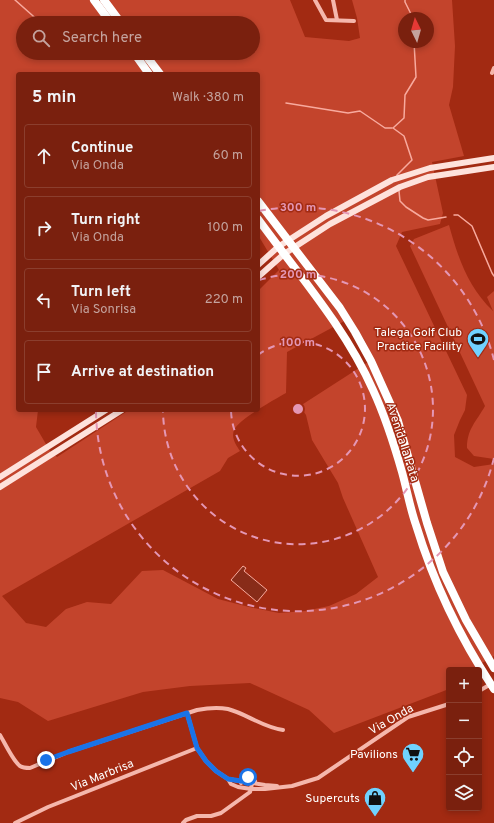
<!DOCTYPE html>
<meta charset="utf-8">
<style>
:root{--surface:#7a200e;--page:#7f2817;--text:#f1f3f6;--muted:#c4a39e;--line:#8b3e2e}
body{margin:0;font-family:Overpass,sans-serif;background:var(--page);color:var(--text)}
.controls{position:absolute;right:12px;bottom:12px;display:grid;overflow:hidden;border-radius:4px;box-shadow:0 2px 6px #0003}
.controls button{width:36px;height:36px;display:grid;place-items:center;padding:0;border:0;border-bottom:1px solid var(--line);background:var(--surface);color:var(--text);font:20px sans-serif}
.compass{position:absolute;left:398px;top:12px;width:36px;height:36px;border-radius:50%;background:var(--surface);box-shadow:0 2px 6px #0003;rotate:355deg}
.stop{position:absolute;width:12px;height:12px;margin:-9px;border:3px solid #1a73e8;border-radius:50%;background:#fff}
.stop.end{background:#1a73e8;border-color:#fff;box-shadow:0 1px 4px #0008}
.list{margin:0;padding:0;list-style:none}
h2{display:flex;justify-content:space-between;align-items:center;height:52px;margin:0;padding:0 16px;font-size:17px}
h2 small{font-size:13px;font-weight:400;color:var(--muted)}
.list li{display:grid;grid-template-columns:26px 1fr auto;gap:12px;align-items:center;box-sizing:border-box;height:64px;margin:0 8px 8px;padding:0 8px;border:1px solid var(--line);border-radius:4px}
.list b{display:block;font-size:15px;white-space:nowrap}
.list p{margin:0;font-size:13px;white-space:nowrap;color:var(--muted)}
.list em{font-size:13px;font-style:normal;color:var(--muted)}
.icon{flex:none;width:22px;height:22px;fill:none;stroke:currentColor;stroke-width:2;stroke-linecap:round;stroke-linejoin:round}
.map{position:relative;flex:none;width:494px;height:823px;overflow:hidden}
.search{position:absolute;background:var(--surface);box-shadow:0 2px 6px #0003;left:16px;top:16px;width:244px;height:44px;display:flex;align-items:center;gap:10px;box-sizing:border-box;padding:0 14px;border-radius:22px;color:var(--muted);font-size:15px}
.panel{position:absolute;background:var(--surface);box-shadow:0 2px 6px #0003;left:16px;top:72px;width:244px;height:340px;border-radius:4px}
.map>svg:first-child{display:block}
</style>
<div class="map">
<svg width="494" height="823" viewBox="0 0 494 823">
<rect width="100%" height="100%" fill="#a22a12"/>
<g fill="#c3442c" fill-rule="evenodd">
<path d="M0,0H290L305,37L349,41L360,38L357,18L352,0H452L455,46L453,87L449,105L464,156L432,162L443,213L440,224L402,232L396,246L467,395L465,410L460,420L454,435L455,457L474,467L494,464V656L470,670H449V689L334,733L309,710L250,683L190,686L143,692L48,721L18,702L0,698ZM404,18H428V42H404ZM23,23H253V53H23ZM18,74H258V235L279,270L258,291V410H129L57,457L50,451L36,427L38,410H18ZM350,318L365,341L373,359L300,406L306,415L312,440L338,483L343,498L378,577L356,594L329,606L305,611L279,613L249,607L218,599L163,570L142,571L111,604L87,602L66,609L46,627L26,623L2,596L220,471L228,458L240,451C236,445 231,438 234,430C239,419 274,400 286,393L287,352Z"/>
<path d="M449,225C458,258 468,287 493,311L487,297L494,291V459L474,456L467,448C467,429 476,422 485,406L410,246L414,239Z"/>
</g>
<polygon fill="#882c19" stroke="#f8aa9e" points="243,566 246,568 244,571 267,590 257,602 231,580"/>
<g fill="none" stroke-linecap="round" stroke-linejoin="round">
<g stroke="#f8aa9e" stroke-width="1.5">
<polyline points="15,0 41,23"/>
<polyline points="405,0 405,2 413,18"/>
<polyline points="286,103 348,113 360,111 385,128 392,128"/>
<polyline points="397,177 397,175 412,160 404,136 393,128 404,118 405,95 416,77 414,42"/>
<polyline points="399,191 400,201 406,207 423,218 428,220 446,217"/>
<polyline points="454,215 458,215 472,226 492,273 494,276"/>
</g>
<g stroke="#f5b7ac" stroke-width="4">
<polyline points="315,0 326,20 354,21"/>
<polyline points="333,0 337,20"/>
<polyline points="492,73 494,68"/>
<polyline points="479,691 491,684"/>
<polyline points="187,713 197,748 206,761 216,771 228,779 231,784 238,787 251,789 265,789 292,786 318,778 408,717 449,704"/>
<path d="M0,735C5,743 13,761 20,766C23,768 27,768 30,768L68,752L197,710C207,708 218,707 228,709C247,714 262,727 283,730"/>
<polyline points="228,779 265,785 277,786"/>
<polyline points="241,783 242,779 246,777 251,778 255,781"/>
<polyline points="15,823 48,807 197,748"/>
<polyline points="183,823 186,820 197,816 211,816 221,813 250,792 253,780"/>
</g>
<g stroke="#fee2dc" stroke-width="6">
<polyline points="258,265 278,247 326,216 392,180 430,168 494,158"/>
<polyline points="258,277 284,254 330,224 400,187 428,177 494,167"/>
<polyline points="0,477 106,410"/>
<polyline points="0,487 122,410"/>
</g>
<g stroke="#fff" stroke-width="8">
<polyline points="94,0 111,23"/>
<polyline points="104,0 121,23"/>
<polyline points="134,53 149,74"/>
<polyline points="144,53 160,74"/>
<polyline points="258,201 340,308 355,332 371,361 398,421 427,523 443,572 466,620 494,668"/>
<path d="M258,219C298,274 345,327 373,390C385,416 394,444 402,472C407,490 410,508 416,525C434,584 460,638 494,689"/>
</g>
</g>
<g fill="none" stroke-linecap="round" stroke-linejoin="round">
<polyline stroke="#1a73e8" stroke-width="5" points="46,760 68,752 187,713 197,748 206,761 216,771 228,779 241,781 246,777 248,777"/>
</g>
<g fill="none" stroke="#e497b5" stroke-width="2" stroke-dasharray="7 5">
<path d="M258 355A67 67 0 1 1 231 410"/>
<path d="M259 280A135 135 0 1 1 163 410"/>
<path d="M494 458A202 202 0 0 1 96 411M259 211A202 202 0 0 1 494 360"/>
</g>
<defs>
<g id="stadium-pin" transform="scale(1.15)"><path d="M0 17L-7.5 6A9.5 9.5 0 1 1 7.5 6Z" fill="#70d2ff" stroke="#a22a12"/><path d="M0-5a6.5 5 0 1 0 0 10a6.5 5 0 1 0 0-10ZM-3.5-1.8h7v3.6h-7Z" fill="#111"/></g>
<g id="supermarket-pin" transform="scale(1.15)"><path d="M0 17L-7.5 6A9.5 9.5 0 1 1 7.5 6Z" fill="#70d2ff" stroke="#a22a12"/><path d="M-6-5.5h2.5l.6 2H6L4.5 2H-2.5L-4.4-4H-6ZM-1.5 3.2a1.3 1.3 0 1 0 .1 0ZM3 3.2a1.3 1.3 0 1 0 .1 0Z" fill="#111"/></g>
<g id="shop-pin" transform="scale(1.15)"><path d="M0 17L-7.5 6A9.5 9.5 0 1 1 7.5 6Z" fill="#70d2ff" stroke="#a22a12"/><path d="M-5-2.5h2.3a2.7 3.5 0 0 1 5.4 0H5L5.5 6h-11ZM-1.5-2.5h3a1.5 2.3 0 0 0-3 0Z" fill="#111"/></g>
</defs>
<g fill-rule="evenodd">
<use href="#stadium-pin" x="478" y="339"/>
<use href="#supermarket-pin" x="413" y="754"/>
<use href="#shop-pin" x="375" y="798"/>
</g>
<g text-anchor="middle" stroke-width="3" stroke-linejoin="round" paint-order="stroke">
<g font-size="12" fill="#fff" stroke="#a22a12" text-anchor="end">
<text x="462" y="336">Talega Golf Club<tspan x="462" dy="14">Practice Facility</tspan></text>
<text x="398" y="758">Pavilions</text>
<text x="360" y="802">Supercuts</text>
</g>
<g font-size="12" fill="#fff" stroke="#a22a12">
<text transform="translate(403 442) rotate(72)" y="4">Avenida la Pata</text>
<text transform="translate(391 719) rotate(-30)" y="4">Via Onda</text>
<text transform="translate(102 775) rotate(-22)" y="4">Via Marbrisa</text>
</g>
</g>
<circle cx="298" cy="409" r="6" fill="#e497b5" stroke="#a22a12" stroke-width="2"/>
<g font-size="12" text-anchor="middle" font-weight="bold" fill="#e497b5" stroke="#a22a12" stroke-width="3" stroke-linejoin="round" paint-order="stroke">
<text x="298" y="211">300 m</text>
<text x="298" y="278">200 m</text>
<text x="298" y="346">100 m</text>
</g>
</svg>
<div class="controls">
<button>+</button>
<button>−</button>
<button><svg class="icon" aria-label="locate" viewBox="0 0 24 24"><circle cx="12" cy="12" r="6"/><path d="M12 2v4M12 18v4M2 12h4M18 12h4"/></svg></button>
<button><svg class="icon" aria-label="layers" viewBox="0 0 24 24"><path d="M12 4l9 5-9 5-9-5zM3 14l9 5 9-5"/></svg></button>
</div>
<svg class="compass" viewBox="-18 -18 36 36"><path d="M0-13l5 13h-10z" fill="#e53935"/><path d="M0 13l5-13h-10z" fill="#c4a39e"/></svg>
<div class="stop" style="left:248px;top:777px"></div>
<div class="stop end" style="left:46px;top:760px"></div>
<div class="search"><svg class="icon" aria-label="search" viewBox="0 0 24 24"><circle cx="10" cy="10" r="6"/><path d="M15 15l6 6"/></svg>Search here</div>
<section class="panel">
<h2>5 min<small>Walk · 380 m</small></h2>
<ul class="list">
<li><svg class="icon" aria-label="ahead" viewBox="0 0 24 24"><path d="M12 20V5M6 11l6-6 6 6"/></svg><div><b>Continue</b><p>Via Onda</p></div><em>60 m</em></li>
<li><svg class="icon" aria-label="right" viewBox="0 0 24 24"><path d="M7 20v-9h11M14 6l5 5-5 5"/></svg><div><b>Turn right</b><p>Via Onda</p></div><em>100 m</em></li>
<li><svg class="icon" aria-label="left" viewBox="0 0 24 24"><path d="M17 20v-9H6M10 6l-5 5 5 5"/></svg><div><b>Turn left</b><p>Via Sonrisa</p></div><em>220 m</em></li>
<li><svg class="icon" aria-label="arrive" viewBox="0 0 24 24"><path d="M6 21V4h12l-3 4 3 4H6"/></svg><div><b>Arrive at destination</b></div></li>
</ul>
</section>
</div>
